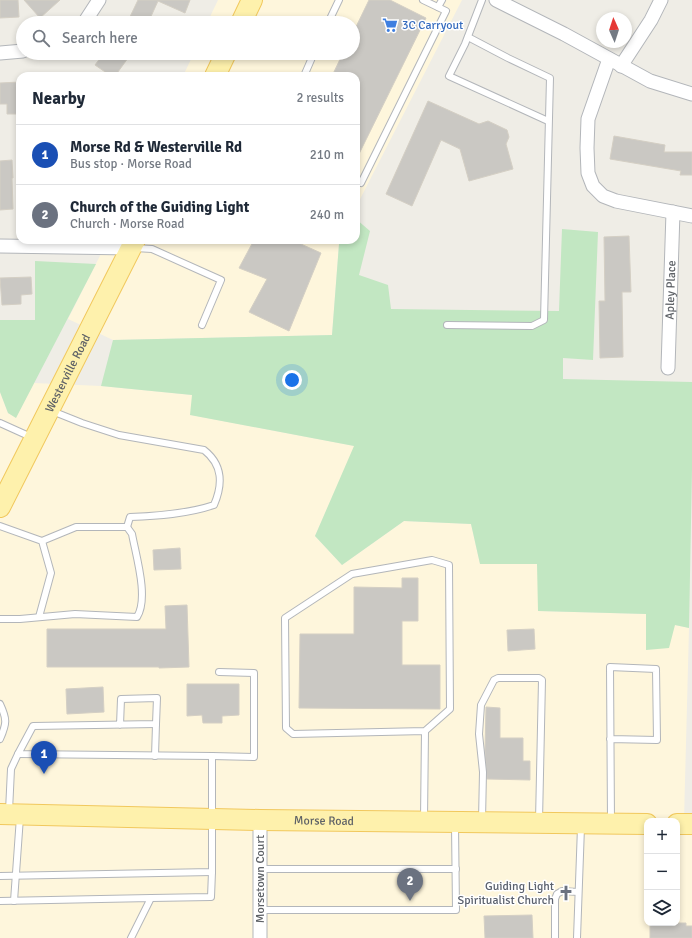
<!DOCTYPE html>
<meta charset="utf-8">
<style>
:root{--surface:#fff;--page:#f6f6f7;--text:#1f2937;--muted:#747a83;--line:#e0e1e3;--accent:#111827}
body{margin:0;font-family:Signika,sans-serif;background:var(--page);color:var(--text)}
.controls{position:absolute;right:12px;bottom:12px;display:grid;overflow:hidden;border-radius:8px;box-shadow:0 2px 6px #0003}
.controls button{width:36px;height:36px;display:grid;place-items:center;padding:0;border:0;border-bottom:1px solid var(--line);background:var(--surface);color:var(--text);font:20px sans-serif}
.compass{position:absolute;left:596px;top:12px;width:36px;height:36px;border-radius:50%;background:var(--surface);box-shadow:0 2px 6px #0003;rotate:357deg}
.you{position:absolute;left:292px;top:380px;width:14px;height:14px;margin:-10px;border:3px solid #fff;border-radius:50%;background:#1a73e8;box-shadow:0 0 0 6px #1a73e833}
.badge{display:grid;place-items:center;width:26px;height:26px;border-radius:50%;background:var(--accent);color:#fff;font-size:13px;font-weight:700}
.pin{position:absolute;translate:-50% -33px;filter:drop-shadow(0 1px 2px #0008)}
.pin::after{content:'';position:absolute;top:21px;width:14px;height:12px;background:inherit;clip-path:polygon(0 0,100% 0,50% 100%)}
.list{margin:0;padding:0;list-style:none}
h2{display:flex;justify-content:space-between;align-items:center;height:52px;margin:0;padding:0 16px;font-size:17px}
h2 small{font-size:13px;font-weight:400;color:var(--muted)}
.list li{display:grid;grid-template-columns:26px 1fr auto;gap:12px;align-items:center;box-sizing:border-box;height:60px;padding:0 16px;border-top:1px solid var(--line)}
.list b{display:block;font-size:15px;white-space:nowrap}
.list p{margin:0;font-size:13px;white-space:nowrap;color:var(--muted)}
.list em{font-size:13px;font-style:normal;color:var(--muted)}
.icon{flex:none;width:22px;height:22px;fill:none;stroke:currentColor;stroke-width:2;stroke-linecap:round;stroke-linejoin:round}
.map{position:relative;flex:none;width:692px;height:938px;overflow:hidden}
.search{position:absolute;background:var(--surface);box-shadow:0 2px 6px #0003;left:16px;top:16px;width:344px;height:44px;display:flex;align-items:center;gap:10px;box-sizing:border-box;padding:0 14px;border-radius:22px;color:var(--muted);font-size:15px}
.panel{position:absolute;background:var(--surface);box-shadow:0 2px 6px #0003;left:16px;top:72px;width:344px;height:172px;border-radius:12px}
.map>svg:first-child{display:block}
</style>
<div class="map">
<svg width="692" height="938" viewBox="0 0 692 938">
<rect width="100%" height="100%" fill="#efede6"/>
<g fill="#fef6dc" fill-rule="evenodd">
<polygon points="218,0 462,0 356,207 356,76 183,76 194,53 353,53 353,23 207,23"/>
<polygon points="108,240 341,240 339,244 332,335 113,340 68,319"/>
<path d="M34,383L101,386L193,395L191,415L355,446L315,536L342,565L404,521L471,524L480,564H538V611L646,614L647,650L675,625L689,628L684,820L692,821V938H0V392L8,413L16,417ZM647,821H677V923H647Z"/>
</g>
<g fill="#c2e7c2">
<polygon points="356,219 370,231 359,275 388,285 391,309 559,311 562,229 598,232 593,360 563,358 563,379 692,382 692,469 689,628 675,625 669,648 646,650 646,614 538,611 537,564 480,564 471,524 404,521 342,565 315,536 354,446 190,415 192,395 101,386 113,340 332,335 339,244 341,240 356,240"/>
<polygon points="35,261 96,264 16,418 8,413 0,392 0,320 35,320"/>
</g>
<g fill="#cac8c3" stroke="#d4cfc4">
<polygon points="0,0 18,0 19,17 0,18"/>
<polygon points="24,0 60,0 40,18"/>
<polygon points="138,0 190,0 185,13 158,1 148,23 127,23"/>
<polygon points="369,0 390,0 426,18 356,160 356,76 332,76 343,53 353,53 353,33"/>
<polygon points="104,53 121,53 128,58 115,76 111,76 95,65"/>
<polygon points="20,82 20,114 7,114 7,104 0,104 0,83"/>
<polygon points="428,101 479,124 488,121 507,130 509,137 506,144 513,169 469,181 460,149 441,140 412,206 386,194"/>
<polygon points="614,136 665,145 664,152 692,152 692,175 680,175 681,171 610,159"/>
<polygon points="12,160 13,178 12,178 13,209 0,210 0,161"/>
<polygon points="629,236 631,292 622,292 623,357 600,358 599,301 605,301 604,237"/>
<polygon points="254,240 292,240 321,253 289,331 249,312 267,279 239,268"/>
<polygon points="31,277 32,294 21,295 21,304 2,305 0,278"/>
<polygon points="180,548 181,569 154,570 153,550"/>
<polygon points="402,578 418,578 418,621 402,621 402,665 440,665 440,709 299,708 300,634 354,634 354,587 402,588"/>
<polygon points="187,605 189,667 159,668 159,667 47,667 47,629 166,629 165,606"/>
<polygon points="534,629 535,649 508,651 507,630"/>
<polygon points="187,684 239,684 239,715 222,716 222,723 203,723 202,715 187,716"/>
<polygon points="103,687 104,712 67,714 66,689"/>
<polygon points="486,707 500,708 500,738 523,738 523,761 530,761 530,780 487,779 485,751"/>
<polygon points="532,915 533,938 485,938 484,916"/>
<polygon points="650,923 686,923 686,926 692,926 692,938 650,938"/>
</g>
<g fill="none" stroke-linecap="round" stroke-linejoin="round">
<g stroke="#b3b6ba" stroke-width="8">
<g id="lane">
<polyline points="482,0 465,44 449,76 548,121"/>
<polyline points="438,7 442,0"/>
<polyline points="328,23 339,0"/>
<polyline points="304,76 314,53"/>
<polyline points="361,183 446,11 423,0"/>
<polyline points="135,248 152,249 221,280 202,325"/>
<polyline points="447,325 532,326 544,320 550,78 508,58 468,37"/>
<path d="M52,411L82,423L119,435L204,450C223,465 223,484 214,505C187,514 158,516 130,517L127,527"/>
<polyline points="0,423 31,437"/>
<polyline points="0,526 42,541 51,573 39,617"/>
<path d="M0,619H20L75,614L137,617C149,598 136,556 132,534L127,527H76L42,541"/>
<path d="M0,704C7,719 7,723 0,739"/>
<polyline points="610,739 657,740 656,669 610,667 611,822"/>
<polyline points="155,756 156,724"/>
<polyline points="212,756 254,757 254,673 219,672"/>
<polyline points="9,811 11,769 18,754"/>
<polyline points="424,820 425,731 450,709 449,565 432,560 352,574 285,618 286,728 293,734 425,731"/>
<polyline points="482,820 483,772 479,734 481,705 494,680 498,678 539,678 542,680 539,821"/>
<polyline points="260,869 456,869"/>
<polyline points="0,876 212,872 212,756 18,754 33,726 156,724 157,698 121,699 120,725"/>
<polyline points="151,898 211,897 212,872"/>
<polyline points="0,901 151,898 131,938"/>
<polyline points="14,901 20,817"/>
<polyline points="260,910 456,910 455,825"/>
<polyline points="555,938 555,899 557,894 562,891 578,892"/>
<polyline points="577,938 581,827"/>
</g>
</g>
<g stroke="#b3b6ba" stroke-width="15">
<g id="street">
<polyline points="496,0 564,34 650,81 692,94"/>
<polyline points="84,23 99,0"/>
<polyline points="0,53 23,51"/>
<polyline points="609,59 588,119 587,148 588,173 593,186 603,196 616,201 692,216"/>
<polyline points="621,66 651,20 661,0"/>
<polyline points="0,246 131,248"/>
<path id="s1" d="M668,368L673,212"/>
<polyline points="260,938 260,820"/>
</g>
</g>
<g stroke="#f1c85d" stroke-width="22">
<g id="primary">
<polyline points="241,23 252,0"/>
<polyline points="215,76 226,53"/>
<path id="s2" d="M0,507L135,240"/>
<path id="s3" d="M0,814L260,820L647,824"/>
<polyline points="677,824 692,824"/>
</g>
</g>
<use href="#lane" stroke="#fff" stroke-width="6"/>
<use href="#street" stroke="#fff" stroke-width="13"/>
<use href="#primary" stroke="#fef1ac" stroke-width="20"/>
</g>
<defs>
<g id="supermarket-bare" transform="scale(1.2)"><path d="M-6-5.5h2.5l.6 2H6L4.5 2H-2.5L-4.4-4H-6ZM-1.5 3.2a1.3 1.3 0 1 0 .1 0ZM3 3.2a1.3 1.3 0 1 0 .1 0Z" fill="#3f7fe0" stroke="#fff" stroke-width="2.5" paint-order="stroke"/></g>
<g id="church-bare" transform="scale(1.2)"><path d="M-1.2-6h2.4v3.5h3.3v2.4h-3.3V6h-2.4V-.1h-3.3v-2.4h3.3Z" fill="#6b7280" stroke="#fff" stroke-width="2.5" paint-order="stroke"/></g>
</defs>
<g fill-rule="evenodd">
<use href="#supermarket-bare" x="390" y="25"/>
<use href="#church-bare" x="566" y="893"/>
</g>
<g text-anchor="middle" stroke-width="3" stroke-linejoin="round" paint-order="stroke">
<g font-size="12" fill="#366cbe" stroke="#fff" text-anchor="start">
<text x="402" y="29">3C Carryout</text>
</g>
<g font-size="12" fill="#5d6166" stroke="#fff">
<text dy="4" stroke="none"><textPath href="#s1" startOffset="78">Apley Place</textPath></text>
<text dy="4" stroke="none"><textPath href="#s2" startOffset="150">Westerville Road</textPath></text>
<text dy="4" stroke="none"><textPath href="#s3" startOffset="324">Morse Road</textPath></text>
<text transform="translate(260 879) rotate(-90)" y="4">Morsetown Court</text>
</g>
<g font-size="12" fill="#5b616d" stroke="#fff" text-anchor="end">
<text x="554" y="890">Guiding Light<tspan x="554" dy="14">Spiritualist Church</tspan></text>
</g>
</g>
</svg>
<div class="controls">
<button>+</button>
<button>−</button>
<button><svg class="icon" aria-label="layers" viewBox="0 0 24 24"><path d="M12 4l9 5-9 5-9-5zM3 14l9 5 9-5"/></svg></button>
</div>
<svg class="compass" viewBox="-18 -18 36 36"><path d="M0-13l5 13h-10z" fill="#e53935"/><path d="M0 13l5-13h-10z" fill="#747a83"/></svg>
<div class="you"></div>
<div class="pin badge" style="left:44px;top:774px;background:#1a4fb4">1</div>
<div class="pin badge" style="left:410px;top:901px;background:#6b7280">2</div>
<div class="search"><svg class="icon" aria-label="search" viewBox="0 0 24 24"><circle cx="10" cy="10" r="6"/><path d="M15 15l6 6"/></svg>Search here</div>
<section class="panel">
<h2>Nearby<small>2 results</small></h2>
<ul class="list">
<li><span class="badge" style="background:#1a4fb4">1</span><div><b>Morse Rd &amp; Westerville Rd</b><p>Bus stop · Morse Road</p></div><em>210 m</em></li>
<li><span class="badge" style="background:#6b7280">2</span><div><b>Church of the Guiding Light</b><p>Church · Morse Road</p></div><em>240 m</em></li>
</ul>
</section>
</div>
